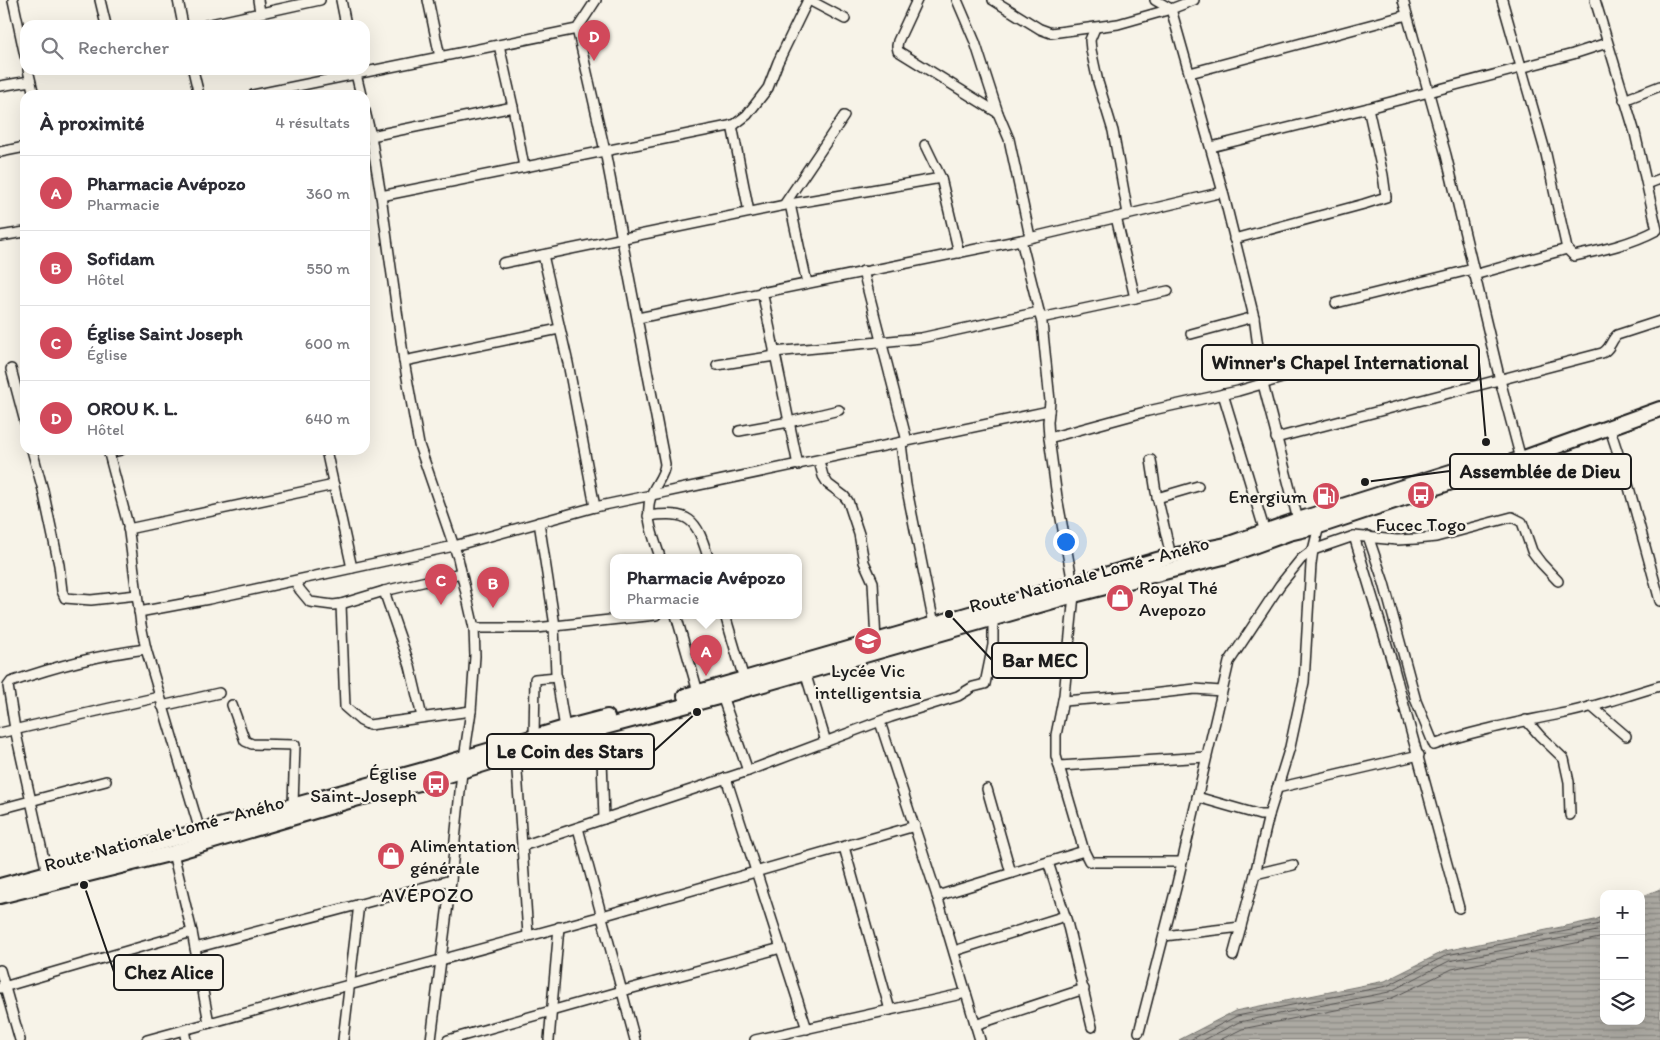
<!DOCTYPE html>
<html lang="fr">
<meta charset="utf-8">
<style>
:root{--surface:#fff;--page:#f7f7f7;--text:#2b2b33;--muted:#7c7c81;--line:#e1e1e2;--accent:#d1495b}
body{margin:0;font-family:Itim,sans-serif;background:var(--page);color:var(--text)}
.controls{position:absolute;right:15px;bottom:15px;display:grid;overflow:hidden;border-radius:10px;box-shadow:0 5px 20px #0002}
.controls button{width:45px;height:45px;display:grid;place-items:center;padding:0;border:0;border-bottom:1px solid var(--line);background:var(--surface);color:var(--text);font:25px sans-serif}
.you{position:absolute;left:1065px;top:541px;width:18px;height:18px;margin:-12px;border:4px solid #fff;border-radius:50%;background:#1a73e8;box-shadow:0 0 0 8px #1a73e833}
.badge{display:grid;place-items:center;width:32px;height:32px;border-radius:50%;background:var(--accent);color:#fff;font-size:16px;font-weight:700}
.pin{position:absolute;translate:-50% -41px;filter:drop-shadow(0 1px 2px #0008)}
.pin::after{content:'';position:absolute;top:26px;width:18px;height:15px;background:inherit;clip-path:polygon(0 0,100% 0,50% 100%)}
.popup{position:absolute;left:610px;top:554px;width:192px;height:65px;box-sizing:border-box;display:grid;place-content:center;border-radius:10px;background:var(--surface);filter:drop-shadow(0 1px 4px #0005);font-size:16px;white-space:nowrap;color:var(--muted)}
.popup b{font-size:19px;color:var(--text)}
.popup::after{content:'';position:absolute;left:50%;top:100%;margin-left:-10px;border:10px solid transparent;border-top-color:var(--surface)}
.list{margin:0;padding:0;list-style:none}
h2{display:flex;justify-content:space-between;align-items:center;height:65px;margin:0;padding:0 20px;font-size:21px}
h2 small{font-size:16px;font-weight:400;color:var(--muted)}
.list li{display:grid;grid-template-columns:32px 1fr auto;gap:15px;align-items:center;box-sizing:border-box;height:75px;padding:0 20px;border-top:1px solid var(--line)}
.list b{display:block;font-size:19px;white-space:nowrap}
.list p{margin:0;font-size:16px;white-space:nowrap;color:var(--muted)}
.list em{font-size:16px;font-style:normal;color:var(--muted)}
.icon{flex:none;width:28px;height:28px;fill:none;stroke:currentColor;stroke-width:2;stroke-linecap:round;stroke-linejoin:round}
.map{position:relative;flex:none;width:1660px;height:1040px;overflow:hidden}
.search{position:absolute;background:var(--surface);box-shadow:0 5px 20px #0002;left:20px;top:20px;width:350px;height:55px;display:flex;align-items:center;gap:12px;box-sizing:border-box;padding:0 18px;border-radius:15px;color:var(--muted);font-size:19px}
.panel{position:absolute;background:var(--surface);box-shadow:0 5px 20px #0002;left:20px;top:90px;width:350px;height:365px;border-radius:15px}
.map>svg:first-child{display:block}
</style>
<div class="map">
<svg width="1660" height="1040" viewBox="0 0 1660 1040">
<defs>
<pattern id="water-rules" width="6" height="5" patternUnits="userSpaceOnUse" patternTransform="scale(1.25)"><rect width="6" height="5" fill="#aca9a2"/><path d="M0 2.5h6" fill="none" stroke="#8b8983"/></pattern>
</defs>
<rect width="100%" height="100%" fill="#f7f3e8"/>
<filter id="ink" filterUnits="userSpaceOnUse"><feTurbulence type="fractalNoise" baseFrequency=".02" numOctaves="2"/><feDisplacementMap in="SourceGraphic" scale="10" xChannelSelector="R" yChannelSelector="G"/><feConvolveMatrix kernelMatrix="1 2 1 2 8 2 1 2 1" color-interpolation-filters="sRGB"/></filter>
<g filter="url(#ink)">
<polygon fill="url(#water-rules)" stroke="#72716c" points="1660,889 1660,1040 1179,1040 1235,1011 1385,981 1445,951 1595,920 1604,916 1604,1021 1641,1021 1641,897"/>
<g fill="none" stroke-linecap="round" stroke-linejoin="round">
<g stroke="#565452" stroke-width="1">
<polyline points="1190,1040 1237,1016 1387,986 1447,955 1596,925 1604,922"/>
<polyline points="1204,1040 1239,1022 1389,992 1449,961 1597,931 1604,929"/>
<polyline points="1220,1040 1242,1029 1390,999 1452,969 1604,937"/>
</g>
<g stroke="#1c1c1c" stroke-width="12">
<g id="minor">
<polyline points="13,0 25,56"/>
<polyline points="100,0 106,25"/>
<polyline points="178,0 183,25"/>
<polyline points="258,0 260,12"/>
<polyline points="341,0 346,25"/>
<polyline points="428,0 440,57"/>
<polyline points="809,0 845,19"/>
<polyline points="917,0 898,41 897,46 898,51 998,113"/>
<polyline points="957,0 975,42 998,113 1009,139 1030,237"/>
<polyline points="993,0 1040,29 1051,33 1118,24 1171,9 1194,0"/>
<polyline points="1155,0 1171,9 1223,192 1254,317 1263,384 1298,520"/>
<polyline points="1403,0 1446,155 1500,380 1521,459"/>
<polyline points="1502,0 1546,154 1567,249"/>
<polyline points="206,25 320,0"/>
<polyline points="1095,28 1090,40 1091,50 1098,82 1113,131 1128,214"/>
<path d="M577,29L605,151L665,464C664,477 654,485 651,496C644,516 654,538 660,557"/>
<polyline points="499,45 513,107 524,167"/>
<polyline points="28,70 34,95"/>
<polyline points="193,70 199,95"/>
<polyline points="355,70 361,95"/>
<polyline points="1190,73 1407,15"/>
<polyline points="0,86 30,81"/>
<polyline points="253,95 577,29 596,0"/>
<polyline points="1624,100 1660,86"/>
<polyline points="365,111 371,136 381,196 404,361 419,445 458,558 474,628 475,656 471,711 462,772 451,880 431,1040"/>
<polyline points="732,125 749,212"/>
<polyline points="371,136 513,107"/>
<polyline points="925,145 941,178 959,253"/>
<polyline points="1211,147 1368,108 1573,54 1607,43"/>
<polyline points="0,152 25,147"/>
<polyline points="1647,184 1660,179"/>
<polyline points="381,196 734,125 747,115 768,88 778,62 808,0"/>
<polyline points="790,204 807,283"/>
<polyline points="784,205 844,116"/>
<polyline points="1116,217 1135,298"/>
<polyline points="0,236 25,232"/>
<polyline points="1234,239 1364,204 1386,197 1383,175 1368,108"/>
<polyline points="1021,240 1042,323 1050,401 1048,422 1049,438 1057,497 1073,584"/>
<polyline points="543,255 568,363 595,507"/>
<polyline points="503,263 790,204 941,178"/>
<polyline points="863,271 907,441"/>
<path d="M1474,275L1567,249L1574,256C1603,250 1631,244 1657,230L1635,133L1595,0"/>
<polyline points="762,291 798,465"/>
<polyline points="1336,303 1473,269"/>
<polyline points="638,318 1021,240 1223,192"/>
<polyline points="1041,318 1168,291"/>
<polyline points="1191,334 1254,317"/>
<polyline points="774,352 921,338 1039,312"/>
<polyline points="404,361 559,329"/>
<polyline points="717,365 775,356"/>
<polyline points="11,369 25,422"/>
<polyline points="1223,394 1265,532"/>
<polyline points="1609,426 1628,484 1660,601"/>
<polyline points="739,431 789,422 839,410"/>
<polyline points="1049,438 1148,411 1238,391 1299,373 1357,359"/>
<path d="M1276,438L1602,353C1610,350 1611,340 1617,335L1660,321"/>
<polyline points="901,443 906,485 934,624"/>
<polyline points="32,450 43,490 59,565 62,591 65,598 91,600 137,595"/>
<polyline points="108,450 128,525 141,625 146,649 200,831"/>
<polyline points="326,450 352,568"/>
<polyline points="109,453 121,450"/>
<polyline points="1151,460 1156,492 1171,556"/>
<polyline points="819,461 823,476 828,484 844,496 848,501 859,534 864,562 873,582 876,642"/>
<polyline points="1157,498 1198,486"/>
<path d="M648,516C690,511 696,518 708,557"/>
<polyline points="539,522 555,626"/>
<polyline points="128,529 334,485"/>
<polyline points="1354,536 1393,665 1459,908"/>
<path d="M1368,536L1384,583L1416,701L1434,745C1475,730 1517,723 1560,714C1594,708 1627,695 1660,686"/>
<polyline points="295,581 300,590 310,602 333,605 341,604 384,591 461,573"/>
<polyline points="384,591 410,666 422,717"/>
<polyline points="1074,595 1064,695 1056,735 1056,756 1084,851 1089,861 1092,862 1182,862"/>
<polyline points="341,604 345,707 361,721 369,725 471,711"/>
<polyline points="139,612 209,599 454,546 595,507 1049,411"/>
<polyline points="676,615 698,692"/>
<polyline points="725,615 744,679"/>
<polyline points="554,626 556,674 565,728"/>
<polyline points="474,628 536,628 656,615"/>
<polyline points="805,672 826,742"/>
<polyline points="722,696 748,771"/>
<polyline points="1063,701 1143,695 1195,689 1221,691"/>
<polyline points="232,705 245,741 252,744 295,745 293,805"/>
<polyline points="162,706 219,693"/>
<polyline points="1591,706 1626,736"/>
<polyline points="1526,720 1540,736 1564,759 1569,782 1570,815"/>
<polyline points="880,722 937,896 980,1040"/>
<polyline points="601,728 604,819"/>
<polyline points="0,733 159,697"/>
<polyline points="534,738 535,679 557,677"/>
<polyline points="516,756 528,935"/>
<polyline points="1059,766 1206,757"/>
<polyline points="726,778 807,1029"/>
<polyline points="1277,788 1419,755"/>
<polyline points="987,789 1011,873"/>
<polyline points="1197,797 1260,815 1269,815 1290,747 1304,682 1311,564 1313,550 1319,526 1319,523"/>
<polyline points="0,809 106,781"/>
<polyline points="578,828 635,1040"/>
<polyline points="522,846 748,771 891,717 958,696 973,687 985,684 993,645 993,618"/>
<polyline points="844,847 890,1010"/>
<polyline points="173,853 192,932 209,1023"/>
<polyline points="1048,862 1067,922 1092,1027"/>
<path d="M47,873L15,729L8,686L11,682C56,666 98,655 146,649"/>
<polyline points="1255,874 1293,865"/>
<polyline points="937,896 1084,851"/>
<polyline points="1164,936 1241,927"/>
<polyline points="195,948 451,880"/>
<polyline points="954,951 1065,916"/>
<polyline points="1233,956 1255,874 1269,815"/>
<polyline points="0,970 20,1040"/>
<polyline points="0,988 192,932"/>
<polyline points="975,1025 1084,989"/>
<polyline points="184,1030 186,1040"/>
<polyline points="1139,1032 1176,888 1229,662 1280,585 1301,559 1313,550 1354,536 1397,540 1416,539 1436,537 1512,517 1522,522 1532,551 1541,563 1558,581"/>
<polyline points="147,1040 602,916 915,826"/>
<polyline points="343,1040 359,904"/>
<polyline points="448,1040 622,991 781,948"/>
<polyline points="549,1040 559,927"/>
<polyline points="755,1040 966,993"/>
</g>
</g>
<g stroke="#1c1c1c" stroke-width="18">
<g id="highway">
<polyline points="685,696 1171,556 1226,545 1298,520 1473,465"/>
<polyline points="0,886 420,771 565,728 607,717"/>
<polyline points="0,896 173,853 355,799 432,780 601,728 722,696 1074,595 1223,557 1289,533 1319,526 1521,459 1660,409"/>
</g>
</g>
<use href="#minor" stroke="#f7f3e8" stroke-width="9"/>
<use href="#highway" stroke="#f7f3e8" stroke-width="14"/>
</g>
</g>
<defs>
<g id="bus-disc" transform="scale(1.4375)"><circle r="9.5" fill="#d1495b" stroke="#f7f3e8"/><path d="M-5-6H5V4H4V6H2V4H-2V6H-4V4H-5ZM-3.5-4V0h7V-4ZM-3.5 1.2v1.5H-2V1.2ZM2 1.2v1.5H3.5V1.2Z" fill="#fff"/></g>
<g id="fuel-disc" transform="scale(1.4375)"><circle r="9.5" fill="#d1495b" stroke="#f7f3e8"/><path d="M-5.5-6h7V0h2V4h1.3V-2.5L3-4.5l.8-.8L6-3V5H2.5V1h-1V6h-7ZM-4.2-4.7v3.2H.2V-4.7Z" fill="#fff"/></g>
<g id="shop-disc" transform="scale(1.4375)"><circle r="9.5" fill="#d1495b" stroke="#f7f3e8"/><path d="M-5-2.5h2.3a2.7 3.5 0 0 1 5.4 0H5L5.5 6h-11ZM-1.5-2.5h3a1.5 2.3 0 0 0-3 0Z" fill="#fff"/></g>
<g id="university-disc" transform="scale(1.4375)"><circle r="9.5" fill="#d1495b" stroke="#f7f3e8"/><path d="M0-5L7-2L0 1L-7-2ZM-4 1L0 2.5L4 1V4Q0 6-4 4Z" fill="#fff"/></g>
</defs>
<g fill-rule="evenodd">
<use href="#bus-disc" x="1421" y="495"/>
<use href="#fuel-disc" x="1326" y="496"/>
<use href="#shop-disc" x="1120" y="598"/>
<use href="#university-disc" x="868" y="641"/>
<use href="#bus-disc" x="436" y="784"/>
<use href="#shop-disc" x="391" y="856"/>
</g>
<g text-anchor="middle" stroke-width="4.5" stroke-linejoin="round" paint-order="stroke">
<g font-size="19" fill="#1c1c1c" stroke="#f7f3e8" text-anchor="end">
<text x="1307" y="503">Energium</text>
<text x="1421" y="531" text-anchor="middle">Fucec Togo</text>
<text x="1139" y="594" text-anchor="start">Royal Thé<tspan x="1139" dy="22">Avepozo</tspan></text>
<text x="868" y="677" text-anchor="middle">Lycée Vic<tspan x="868" dy="22">intelligentsia</tspan></text>
<text x="417" y="780">Église<tspan x="417" dy="22">Saint-Joseph</tspan></text>
<text x="410" y="852" text-anchor="start">Alimentation<tspan x="410" dy="22">générale</tspan></text>
</g>
<g font-size="19" fill="#1c1c1c" stroke="#f7f3e8">
<text transform="translate(1089 574) rotate(-15)" y="7">Route Nationale Lomé - Aného</text>
<text transform="translate(164 833) rotate(-15)" y="7">Route Nationale Lomé - Aného</text>
</g>
<g font-size="20" letter-spacing="1" fill="#1c1c1c" stroke="#f7f3e8">
<text x="428" y="902">AVÉPOZO</text>
</g>
</g>
<path fill="none" stroke="#1c1c1c" stroke-width="2" d="M1486 442L1479 362M1365 482L1450 471M949 614L992 660M697 712L654 751M84 885L114 972"/>
<g fill="#1c1c1c" stroke="#f7f3e8" stroke-width="2">
<circle cx="1486" cy="442" r="5"/>
<circle cx="1365" cy="482" r="5"/>
<circle cx="949" cy="614" r="5"/>
<circle cx="697" cy="712" r="5"/>
<circle cx="84" cy="885" r="5"/>
</g>
<g fill="#f7f3e8" stroke="#1c1c1c" stroke-width="2">
<rect x="1202" y="345" width="277" height="35" rx="5"/>
<rect x="1450" y="454" width="181" height="35" rx="5"/>
<rect x="992" y="643" width="95" height="35" rx="5"/>
<rect x="487" y="734" width="167" height="35" rx="5"/>
<rect x="114" y="955" width="109" height="35" rx="5"/>
</g>
<g font-size="20" text-anchor="middle" font-weight="bold" fill="#1c1c1c">
<text x="1340" y="369">Winner's Chapel International</text>
<text x="1540" y="478">Assemblée de Dieu</text>
<text x="1040" y="667">Bar MEC</text>
<text x="570" y="758">Le Coin des Stars</text>
<text x="169" y="979">Chez Alice</text>
</g>
</svg>
<div class="controls">
<button>+</button>
<button>−</button>
<button><svg class="icon" aria-label="layers" viewBox="0 0 24 24"><path d="M12 4l9 5-9 5-9-5zM3 14l9 5 9-5"/></svg></button>
</div>
<div class="you"></div>
<div class="pin badge" style="left:706px;top:676px">A</div>
<div class="popup"><b>Pharmacie Avépozo</b>Pharmacie</div>
<div class="pin badge" style="left:493px;top:608px">B</div>
<div class="pin badge" style="left:441px;top:605px">C</div>
<div class="pin badge" style="left:594px;top:61px">D</div>
<div class="search"><svg class="icon" aria-label="search" viewBox="0 0 24 24"><circle cx="10" cy="10" r="6"/><path d="M15 15l6 6"/></svg>Rechercher</div>
<section class="panel">
<h2>À proximité<small>4 résultats</small></h2>
<ul class="list">
<li><span class="badge">A</span><div><b>Pharmacie Avépozo</b><p>Pharmacie</p></div><em>360 m</em></li>
<li><span class="badge">B</span><div><b>Sofidam</b><p>Hôtel</p></div><em>550 m</em></li>
<li><span class="badge">C</span><div><b>Église Saint Joseph</b><p>Église</p></div><em>600 m</em></li>
<li><span class="badge">D</span><div><b>OROU K. L.</b><p>Hôtel</p></div><em>640 m</em></li>
</ul>
</section>
</div>
